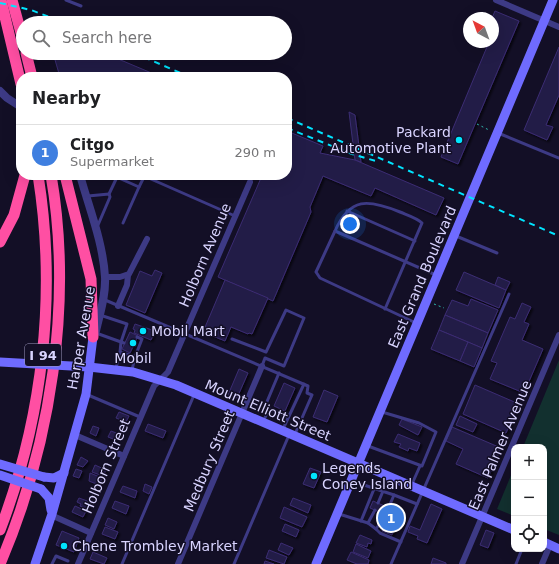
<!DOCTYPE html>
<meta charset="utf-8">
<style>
:root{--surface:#fff;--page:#f2f2f2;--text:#202124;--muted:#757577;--line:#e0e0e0;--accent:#127987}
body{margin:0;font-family:"DejaVu Sans",sans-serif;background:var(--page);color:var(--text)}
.controls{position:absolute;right:12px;bottom:12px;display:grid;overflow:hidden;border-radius:8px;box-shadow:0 4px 16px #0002}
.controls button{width:36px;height:36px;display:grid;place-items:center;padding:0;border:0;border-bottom:1px solid var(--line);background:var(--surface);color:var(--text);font:20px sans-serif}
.compass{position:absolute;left:463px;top:12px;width:36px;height:36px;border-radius:50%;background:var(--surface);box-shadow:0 4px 16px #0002;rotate:319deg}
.you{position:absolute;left:350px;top:224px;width:14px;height:14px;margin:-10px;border:3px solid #fff;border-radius:50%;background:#1a73e8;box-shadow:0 0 0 6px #1a73e833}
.badge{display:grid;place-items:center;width:26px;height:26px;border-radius:50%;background:var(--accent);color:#fff;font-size:13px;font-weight:700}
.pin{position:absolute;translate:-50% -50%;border:2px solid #fff;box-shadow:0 1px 4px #0006}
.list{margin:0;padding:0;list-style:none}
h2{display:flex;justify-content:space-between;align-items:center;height:52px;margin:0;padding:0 16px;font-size:17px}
h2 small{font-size:13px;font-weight:400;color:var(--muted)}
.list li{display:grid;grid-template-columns:26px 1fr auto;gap:12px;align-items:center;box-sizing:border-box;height:56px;padding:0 16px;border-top:1px solid var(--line)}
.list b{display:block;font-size:15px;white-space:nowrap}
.list p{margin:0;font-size:13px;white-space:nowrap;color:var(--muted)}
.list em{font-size:13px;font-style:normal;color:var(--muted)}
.icon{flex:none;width:22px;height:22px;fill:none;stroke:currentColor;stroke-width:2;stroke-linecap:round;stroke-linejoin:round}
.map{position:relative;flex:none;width:559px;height:564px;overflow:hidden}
.search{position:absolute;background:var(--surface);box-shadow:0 4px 16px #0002;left:16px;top:16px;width:276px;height:44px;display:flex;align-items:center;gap:10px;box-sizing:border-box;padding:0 14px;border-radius:22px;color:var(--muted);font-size:15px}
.panel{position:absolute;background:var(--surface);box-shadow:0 4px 16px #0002;left:16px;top:72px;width:276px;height:108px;border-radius:16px}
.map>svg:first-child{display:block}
</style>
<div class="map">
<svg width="559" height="564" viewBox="0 0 559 564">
<defs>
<filter id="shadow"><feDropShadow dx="2" dy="2" stdDeviation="1" flood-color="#0009"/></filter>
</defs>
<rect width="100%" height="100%" fill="#130f26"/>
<g fill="#12302f">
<polygon points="559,360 559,535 544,529 544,447 523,447"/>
<polygon points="514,468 514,516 497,509"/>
</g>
<g fill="#241b47" stroke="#3b2d73" filter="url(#shadow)">
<polygon points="495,11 519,21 458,164 441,157 489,42 493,42 492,18"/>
<polygon points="559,47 559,95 546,125 553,127 547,140 524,130"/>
<polygon points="53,53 104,53 161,77 60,77"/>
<polygon points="349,112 355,115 361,162 355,160"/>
<polygon points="287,131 323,146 320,153 355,160 444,198 436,215 375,188 371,196 323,176 310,207 311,212 273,301 218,277 261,178 253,175 287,175"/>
<polygon points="155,270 162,273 145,313 126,305 140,271 152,276"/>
<polygon points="464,272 506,290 499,308 456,290"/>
<polygon points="498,277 510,282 506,290 495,285"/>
<polygon points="225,280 268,298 252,334 249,333 248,334 231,327 225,341 203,332"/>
<polygon points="471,299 498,310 488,333 445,315 452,300 468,306"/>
<polygon points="522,303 531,307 524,322 529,324 522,340 543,349 524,393 490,379 497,363 491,361 510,317 515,319"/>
<polygon points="445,315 488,333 482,348 439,330"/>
<polygon points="135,324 155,331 151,340 134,333 135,330 133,329"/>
<polygon points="439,330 468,342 460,361 431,349"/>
<polygon points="130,332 138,336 130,353 122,349"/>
<polygon points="468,342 482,348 474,367 460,361"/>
<polygon points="239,369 248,373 237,398 228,395"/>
<polygon points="284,383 295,388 285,411 274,406"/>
<polygon points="475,385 519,404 506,433 463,414"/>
<polygon points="324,390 338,396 327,422 313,417"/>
<polygon points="119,412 129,416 126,422 116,418"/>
<polygon points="460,416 477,424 473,432 456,425"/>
<polygon points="402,419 422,427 418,435 399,425"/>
<polygon points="148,424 166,431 163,438 145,431"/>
<polygon points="93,426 99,428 96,436 90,433"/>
<polygon points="452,427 501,448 488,478 456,464 463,449 446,441"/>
<polygon points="111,431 119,434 116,440 108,437"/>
<polygon points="398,434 420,443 417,451 409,448 408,451 399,447 401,444 394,442"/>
<polygon points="81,457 88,461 83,467 77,465"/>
<polygon points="95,465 106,470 103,476 92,472"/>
<polygon points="310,468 321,472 314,488 303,484"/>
<polygon points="76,469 82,471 79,478 73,476"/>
<polygon points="90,473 102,478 99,485 89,481"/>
<polygon points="145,484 152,487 149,494 143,491"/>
<polygon points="123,486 137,491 135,498 120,492"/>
<polygon points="79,498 90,502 87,509 80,506 81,504 77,502"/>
<polygon points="293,498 311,505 308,513 290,505"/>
<polygon points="115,501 129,506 126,514 112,508"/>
<polygon points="373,501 387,507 384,514 370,508"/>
<polygon points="431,504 442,509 427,543 417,539 418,536 408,532 410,526 420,530"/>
<polygon points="75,506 86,511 83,517 72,512"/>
<polygon points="284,507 307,517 302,527 280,518"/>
<polygon points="390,511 404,517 401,527 396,525 392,535 382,531"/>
<polygon points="108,518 117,522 114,529 105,525"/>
<polygon points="285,524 299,530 296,537 282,531"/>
<polygon points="105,527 118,532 115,539 102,534"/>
<polygon points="486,530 494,533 488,548 480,545"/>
<polygon points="62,531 79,538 74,552 56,545"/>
<polygon points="360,535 372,540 371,544 368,543 367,547 356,543"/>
<polygon points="281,543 293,548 289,555 278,550"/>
<polygon points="356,544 371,551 368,558 353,552"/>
<polygon points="269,550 287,557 284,564 266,558"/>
<polygon points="93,552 107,558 104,564 90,559"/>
<polygon points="351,552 369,560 368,564 357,564 347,560"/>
<polygon points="433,558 446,563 446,564 431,564"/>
<polygon points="265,561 274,564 264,564"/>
</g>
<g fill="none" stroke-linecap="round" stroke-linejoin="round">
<g stroke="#2fb8b0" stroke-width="1" stroke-dasharray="2 3" stroke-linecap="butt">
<polyline points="477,124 489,130"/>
<polyline points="434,304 444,308"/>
</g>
<g stroke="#3d3a85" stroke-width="3">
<polyline points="66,0 81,6"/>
<polyline points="498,133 559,158"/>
<polyline points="112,175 139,187 123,223"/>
<polyline points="144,176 235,216"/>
<polyline points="139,187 145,175"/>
<polyline points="109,194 118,175"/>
<polyline points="88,196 109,194 110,197 98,225"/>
<polyline points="347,211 415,241"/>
<path d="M335,231C350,197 368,199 400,212C407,215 417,218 422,223L385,309"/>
<polyline points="456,236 497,253"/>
<polyline points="105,300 308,386 307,393 312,395 295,434"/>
<polyline points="416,323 320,278 316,272 335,231 436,275"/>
<polyline points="96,333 121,342 127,324 100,315"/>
<polyline points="232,339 266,352 286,310 304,318 284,366 265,358 262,366"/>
<polyline points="120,352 121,342 124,343"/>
<polyline points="135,357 142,339 137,337"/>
<polyline points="116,368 120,352 135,357 132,370"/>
<polyline points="88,395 140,417"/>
<polyline points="267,408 288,417"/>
<polyline points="264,420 267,413 266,404 279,373"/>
<polyline points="283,429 304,384"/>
<polyline points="368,446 422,466 436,432 419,423 382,412"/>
<polyline points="412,484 420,466"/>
<polyline points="394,495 417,504"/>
<polyline points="378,503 389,477"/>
<polyline points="339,514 368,523 376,529 385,516 394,495 352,481"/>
<polyline points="361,521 374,489"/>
<polyline points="368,523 375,510"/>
<polyline points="376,529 380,533 401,542"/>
<polyline points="52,564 56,556 68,561"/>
<polyline points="122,564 194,395"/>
<polyline points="234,564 289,435"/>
<polyline points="391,564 509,294"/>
<polyline points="516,564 522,549"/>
</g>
<g stroke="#3d3a85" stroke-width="6">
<polyline points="496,0 559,27"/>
<polyline points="105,277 120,277 129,274 147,239"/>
<polyline points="118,306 127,285 128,275"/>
<polyline points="75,435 124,456"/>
<polyline points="51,515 91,533"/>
<polyline points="78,564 154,386 168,372 250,182"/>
<polyline points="178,564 262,366"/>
<polyline points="462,564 559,335"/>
<polyline points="542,564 550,545"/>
</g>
<g stroke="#3d3a85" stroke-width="8">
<polyline points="0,91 7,98 21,107"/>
<path d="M80,175C89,208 103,242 105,277C106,295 100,313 96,331"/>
</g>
<g stroke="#6f6bff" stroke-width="9">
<polyline points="89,367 133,372 176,385 514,530"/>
<polyline points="44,477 54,478 64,473"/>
<polyline points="41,489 49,498 51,510"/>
<polyline points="544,542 559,549"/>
<polyline points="35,564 52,514 86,394 93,337"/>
<polyline points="316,564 553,0"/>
</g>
<g stroke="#ff4fa3" stroke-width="11">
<polyline points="1,0 21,84"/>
<polyline points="12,0 23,40"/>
<polyline points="26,53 32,77"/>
<polyline points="65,175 91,279 93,337"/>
<polyline points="0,242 14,215 25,175"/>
<path d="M0,530C43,418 57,294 38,175"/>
<path d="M0,564C51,445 73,302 51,175"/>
</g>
<g stroke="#00e5ff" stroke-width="2" stroke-dasharray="6 5" stroke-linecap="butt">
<polyline points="0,3 31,10 65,23"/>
<polyline points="134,53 190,77"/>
<polyline points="164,75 168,77"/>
<polyline points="287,118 559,236"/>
<polyline points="287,128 352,154 379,162"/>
</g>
<g stroke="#6f6bff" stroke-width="9">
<polyline points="0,362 89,367"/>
<polyline points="0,464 44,477"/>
<polyline points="0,475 41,489"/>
</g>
</g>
<g fill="#00e5ff" stroke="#130f26" stroke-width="1.5">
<circle cx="459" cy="140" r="4"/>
<circle cx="143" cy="331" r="4"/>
<circle cx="133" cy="343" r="4"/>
<circle cx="314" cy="476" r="4"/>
<circle cx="64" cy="546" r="4"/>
</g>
<g text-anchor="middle" stroke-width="3" stroke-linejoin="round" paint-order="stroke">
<rect fill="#130f26" stroke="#9e99be" stroke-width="1" x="25" y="344" width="36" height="22" rx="3"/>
<g font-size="13" font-weight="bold" fill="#d9d4ff">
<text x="43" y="360">I 94</text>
</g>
<g font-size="14" fill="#d9d4ff" stroke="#130f26" text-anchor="start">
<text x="451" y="137" text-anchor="end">Packard<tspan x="451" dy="16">Automotive Plant</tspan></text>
<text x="151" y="336">Mobil Mart</text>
<text x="133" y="363" text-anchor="middle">Mobil</text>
<text x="322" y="473">Legends<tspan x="322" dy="16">Coney Island</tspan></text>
<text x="72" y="551">Chene Trombley Market</text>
</g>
<g font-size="14" fill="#d9d4ff" stroke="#130f26">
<text transform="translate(205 255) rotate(-67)" y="5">Holborn Avenue</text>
<text transform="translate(422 277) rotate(-67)" y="5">East Grand Boulevard</text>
<text transform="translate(81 338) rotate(-80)" y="5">Harper Avenue</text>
<text transform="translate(268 410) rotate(23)" y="5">Mount Elliott Street</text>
<text transform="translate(500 445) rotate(-67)" y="5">East Palmer Avenue</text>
<text transform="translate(209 461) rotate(-67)" y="5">Medbury Street</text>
<text transform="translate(106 466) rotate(-67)" y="5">Holborn Street</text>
</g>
</g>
</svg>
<div class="controls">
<button>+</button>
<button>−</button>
<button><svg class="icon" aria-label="locate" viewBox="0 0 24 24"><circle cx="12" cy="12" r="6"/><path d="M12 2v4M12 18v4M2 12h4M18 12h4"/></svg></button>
</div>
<svg class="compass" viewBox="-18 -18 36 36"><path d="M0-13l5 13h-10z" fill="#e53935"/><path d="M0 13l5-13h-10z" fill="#757577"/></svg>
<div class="you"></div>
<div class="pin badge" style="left:391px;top:518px;background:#3f7fe0">1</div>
<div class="search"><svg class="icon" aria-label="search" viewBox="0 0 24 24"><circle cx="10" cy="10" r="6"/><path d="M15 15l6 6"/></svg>Search here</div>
<section class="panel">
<h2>Nearby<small></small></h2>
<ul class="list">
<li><span class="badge" style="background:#3f7fe0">1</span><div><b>Citgo</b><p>Supermarket</p></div><em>290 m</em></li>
</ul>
</section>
</div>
